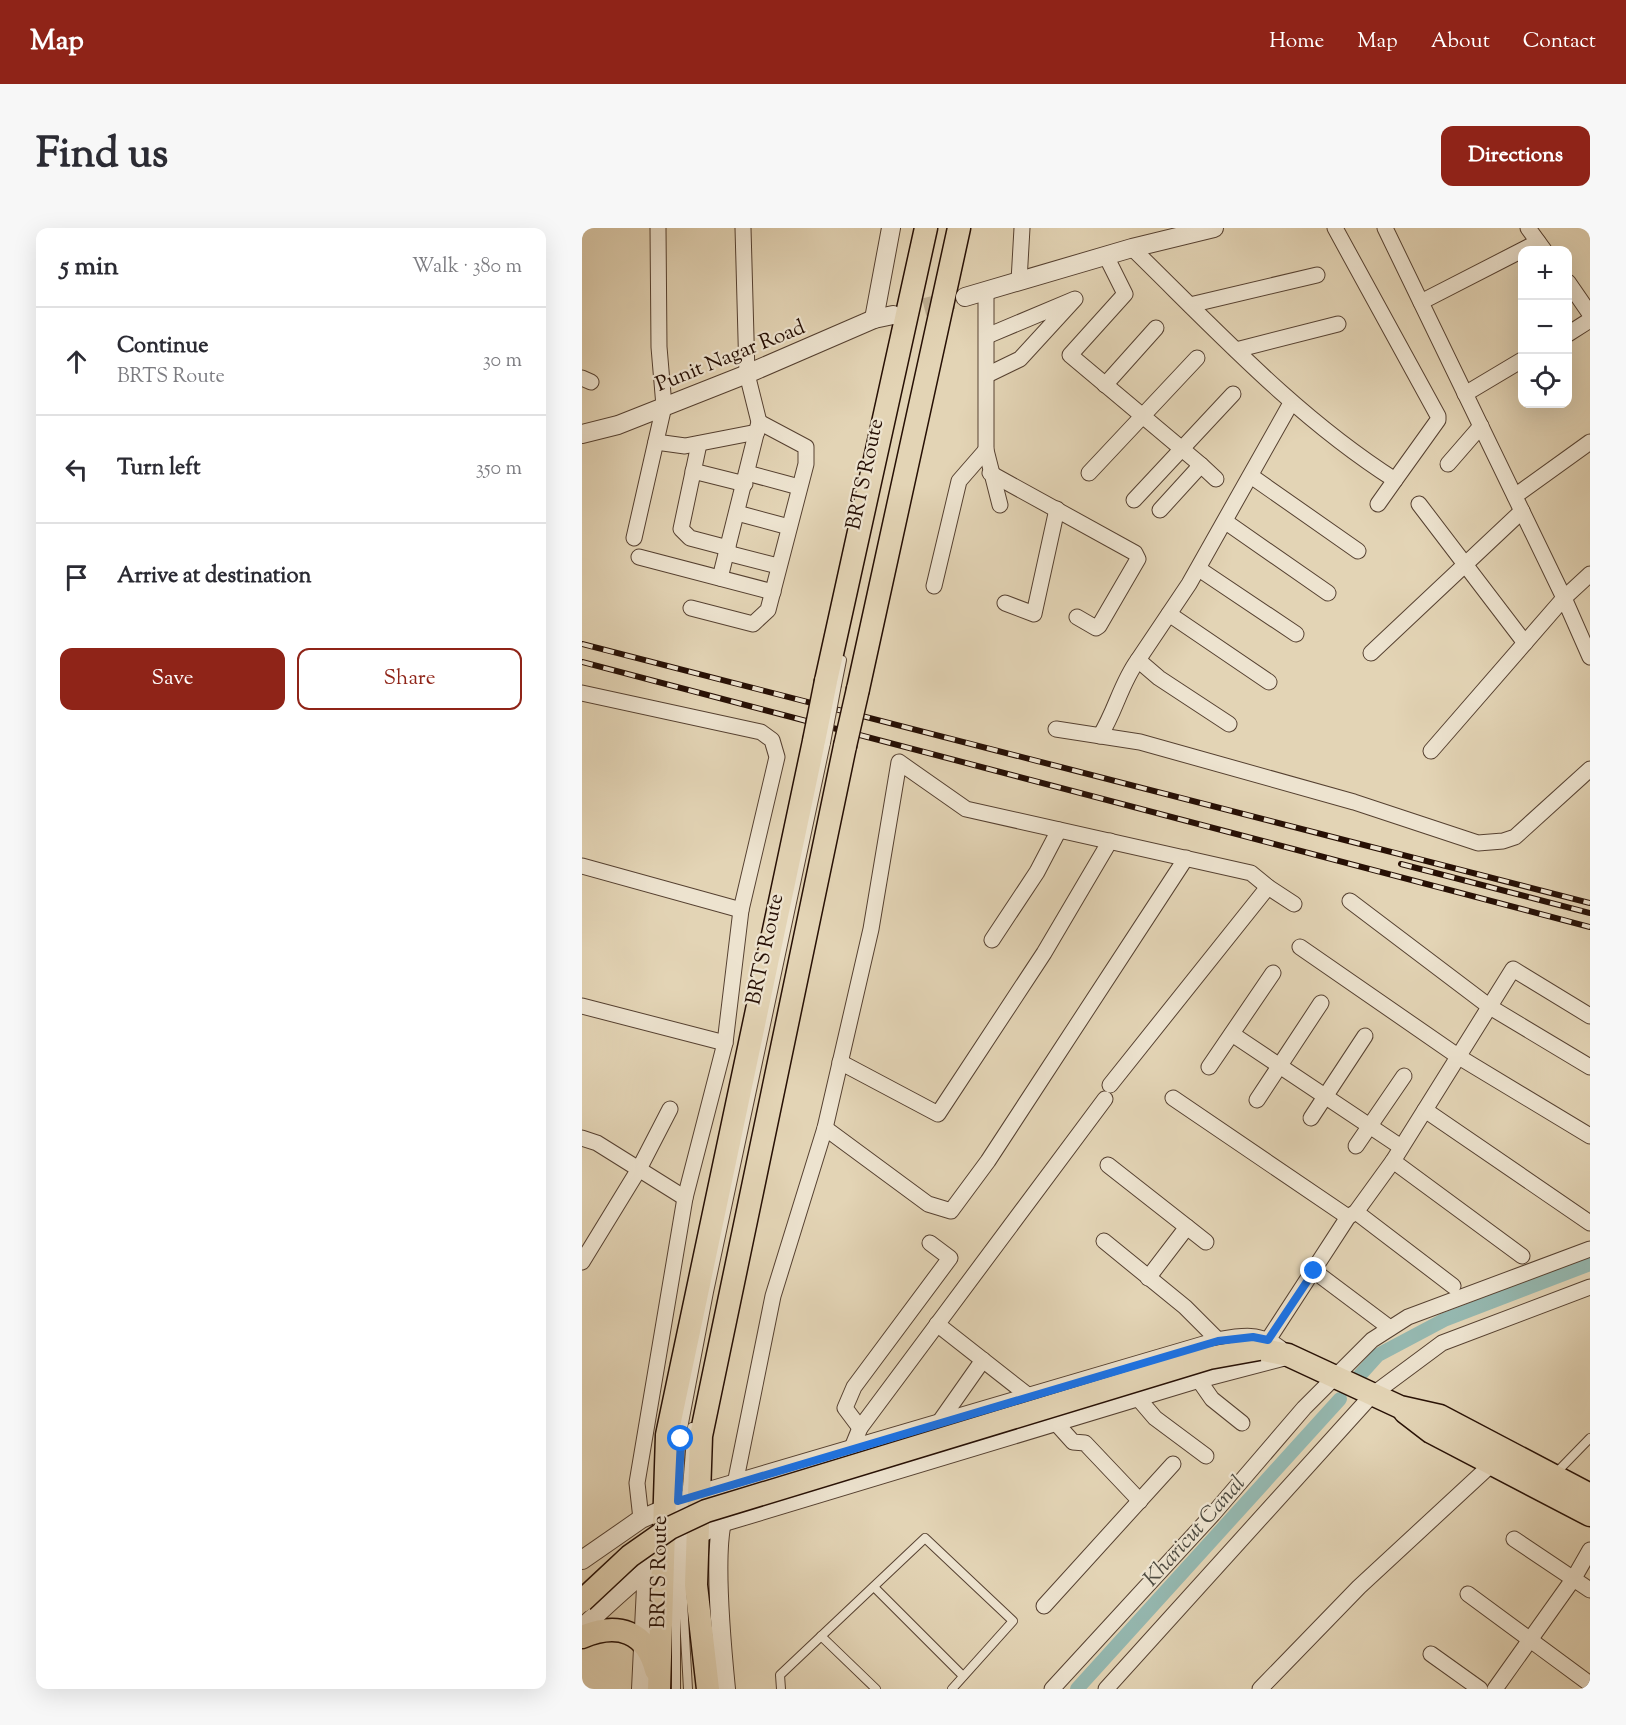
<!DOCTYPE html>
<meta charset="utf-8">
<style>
:root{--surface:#fff;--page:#f7f7f7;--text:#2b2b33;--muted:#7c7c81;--line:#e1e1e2;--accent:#8f2418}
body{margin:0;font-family:"Sorts Mill Goudy",serif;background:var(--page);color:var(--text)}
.controls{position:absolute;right:18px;top:18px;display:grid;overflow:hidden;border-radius:12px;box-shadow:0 6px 24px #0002}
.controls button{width:54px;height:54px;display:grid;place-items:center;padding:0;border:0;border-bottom:2px solid var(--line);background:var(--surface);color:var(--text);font:30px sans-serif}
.stop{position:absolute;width:18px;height:18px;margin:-14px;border:4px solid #1a73e8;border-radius:50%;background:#fff}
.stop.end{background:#1a73e8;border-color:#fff;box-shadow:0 2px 6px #0008}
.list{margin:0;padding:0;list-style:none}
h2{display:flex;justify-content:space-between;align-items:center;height:78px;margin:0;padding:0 24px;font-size:26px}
h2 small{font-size:20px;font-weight:400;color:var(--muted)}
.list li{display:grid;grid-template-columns:39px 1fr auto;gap:18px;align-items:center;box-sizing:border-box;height:108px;padding:0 24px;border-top:2px solid var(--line)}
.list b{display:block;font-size:22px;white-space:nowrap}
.list p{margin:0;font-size:20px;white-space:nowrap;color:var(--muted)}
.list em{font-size:20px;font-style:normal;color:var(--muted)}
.actions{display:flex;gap:12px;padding:18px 24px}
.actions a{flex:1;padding:14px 0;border:2px solid var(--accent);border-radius:12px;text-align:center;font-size:21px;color:var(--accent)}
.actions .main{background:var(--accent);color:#fff}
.icon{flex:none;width:33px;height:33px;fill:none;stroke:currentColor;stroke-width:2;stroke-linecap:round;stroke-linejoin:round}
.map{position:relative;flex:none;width:1008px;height:1461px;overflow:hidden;border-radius:12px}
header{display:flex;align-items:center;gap:36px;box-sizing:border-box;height:84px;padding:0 30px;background:var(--accent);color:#fff}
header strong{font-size:28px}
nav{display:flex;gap:33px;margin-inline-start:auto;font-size:21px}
.intro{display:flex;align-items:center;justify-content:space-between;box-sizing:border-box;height:144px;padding:0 36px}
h1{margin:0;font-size:42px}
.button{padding:15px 27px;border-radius:12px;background:var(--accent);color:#fff;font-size:21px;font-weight:700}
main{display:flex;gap:36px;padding:0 36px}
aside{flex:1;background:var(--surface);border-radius:12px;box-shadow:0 6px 24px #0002}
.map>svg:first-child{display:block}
</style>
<header>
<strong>Map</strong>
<nav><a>Home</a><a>Map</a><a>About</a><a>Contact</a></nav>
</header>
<div class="intro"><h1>Find us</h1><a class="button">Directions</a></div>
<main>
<aside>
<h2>5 min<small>Walk · 380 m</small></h2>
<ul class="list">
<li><svg class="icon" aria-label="ahead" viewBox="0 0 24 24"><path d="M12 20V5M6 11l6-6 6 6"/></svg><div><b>Continue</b><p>BRTS Route</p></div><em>30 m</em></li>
<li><svg class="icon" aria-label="left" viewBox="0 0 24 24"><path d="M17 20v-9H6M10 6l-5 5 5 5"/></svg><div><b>Turn left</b></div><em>350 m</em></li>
<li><svg class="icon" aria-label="arrive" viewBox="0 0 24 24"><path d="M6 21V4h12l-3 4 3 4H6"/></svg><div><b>Arrive at destination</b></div></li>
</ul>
<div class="actions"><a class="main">Save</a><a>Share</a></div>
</aside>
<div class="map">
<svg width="1008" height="1461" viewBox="0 0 1008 1461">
<rect width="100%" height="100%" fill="#e3d4b5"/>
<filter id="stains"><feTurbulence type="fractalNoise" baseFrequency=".00333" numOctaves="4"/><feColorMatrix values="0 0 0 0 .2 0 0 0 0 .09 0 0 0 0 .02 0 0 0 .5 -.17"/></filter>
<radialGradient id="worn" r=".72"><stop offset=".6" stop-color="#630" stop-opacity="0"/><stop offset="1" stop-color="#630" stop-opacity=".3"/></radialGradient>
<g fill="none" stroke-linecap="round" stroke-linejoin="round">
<g stroke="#95b8b0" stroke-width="14">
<polyline points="778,1147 796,1127 862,1092 1008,1036"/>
<polyline points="495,1461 758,1171"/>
</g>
<polyline stroke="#bdad92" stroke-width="18" stroke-dasharray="18 9" stroke-linecap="butt" points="316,86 371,72"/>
<g stroke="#564131" stroke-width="10">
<g id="service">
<polyline points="255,457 260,432"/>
<polyline points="973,1246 1008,1210"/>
<polyline points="104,1271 110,1199"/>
<polyline points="96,1274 99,1211 127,1064 244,515"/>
<polyline points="102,1319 100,1355 106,1461"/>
<polyline points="94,1325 94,1461"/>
<polyline points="292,1359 381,1448"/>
<polyline points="239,1408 294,1461"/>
<polyline points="199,1461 198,1447 343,1310 431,1393 370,1461"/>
</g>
</g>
<g stroke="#564131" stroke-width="17">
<g id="minor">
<polyline points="803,0 982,370 1008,346"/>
<polyline points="946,0 962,22"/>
<path d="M550,20C634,102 714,189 813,252L856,192V188L753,0"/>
<polyline points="524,28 543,66 488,127 619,237 578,282"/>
<polyline points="437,53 440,0"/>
<polyline points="986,54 1008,86"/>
<polyline points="404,63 404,222 418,277"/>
<polyline points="839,74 956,14"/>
<polyline points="608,77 735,47"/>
<polyline points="986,106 1008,92"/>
<polyline points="405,108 493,71 438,131 405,147"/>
<polyline points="654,122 756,96"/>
<polyline points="0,150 9,154"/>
<polyline points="523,157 574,100"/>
<polyline points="883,166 940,132"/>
<polyline points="74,214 103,218 175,204"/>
<polyline points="117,216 99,301 108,310 146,320"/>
<polyline points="866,236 899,198"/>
<polyline points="619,237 634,251"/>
<polyline points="111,243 163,256"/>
<polyline points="165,245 217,259"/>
<polyline points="408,245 553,325 556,331 517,398 514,400 495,389"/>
<polyline points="507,245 615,130"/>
<polyline points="669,248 776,323"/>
<polyline points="933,268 1008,214"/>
<polyline points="552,272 651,166"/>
<polyline points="796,276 813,252"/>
<polyline points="837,276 943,415"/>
<polyline points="155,285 207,299"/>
<polyline points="644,294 746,365"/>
<polyline points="52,310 82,178 77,119 76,0"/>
<polyline points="145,325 196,338"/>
<polyline points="57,329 191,364"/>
<polyline points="617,341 714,406"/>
<polyline points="138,350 177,194 165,146 161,0"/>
<polyline points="352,358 377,253 404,222"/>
<polyline points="423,375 452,386 475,281"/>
<polyline points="109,380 171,396 186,382 224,236 224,219 177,194"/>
<polyline points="587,386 687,454"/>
<polyline points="789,425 940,283"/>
<polyline points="0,465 179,504 190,512 195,529 159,682 143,815 103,970 55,1255 59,1291"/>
<polyline points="647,496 577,450 556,432 607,356 709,175"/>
<polyline points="474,501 558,514 772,574 896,615 921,613 933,609 1008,541"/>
<path d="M518,508C534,482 539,455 556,432"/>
<polyline points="849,523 982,370 1008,429"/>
<polyline points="0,638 159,682"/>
<polyline points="768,673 908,779 1008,839"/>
<polyline points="410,712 455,644 477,602"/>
<polyline points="718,719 877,829 1008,908"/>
<polyline points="0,778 143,815"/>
<polyline points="650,806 819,919"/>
<polyline points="258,834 356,886 462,725 528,613"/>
<polyline points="627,839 691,745"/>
<polyline points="528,857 686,659 712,676"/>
<polyline points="591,870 766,989"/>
<polyline points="675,872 739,775"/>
<polyline points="843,882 1008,995"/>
<polyline points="729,890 783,808"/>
<polyline points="243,900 346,976 369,983 406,933 604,630"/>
<polyline points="0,910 15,915 103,970"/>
<polyline points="774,918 822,848"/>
<polyline points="811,933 940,1028"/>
<polyline points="526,937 605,999 566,1050"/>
<polyline points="774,984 871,1058"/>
<polyline points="605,999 624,1014"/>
<polyline points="522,1013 603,1079 637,1113"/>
<polyline points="0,1034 57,941 88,881"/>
<polyline points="732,1043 808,1100"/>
<polyline points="355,1096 448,1169"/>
<polyline points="686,1112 766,989 774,984 811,933 931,741 1008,788"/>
<polyline points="616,1151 630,1171 660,1195"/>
<polyline points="555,1169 573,1190 624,1228"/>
<polyline points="473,1194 491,1214 503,1215 558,1273"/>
<polyline points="356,1196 401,1132"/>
<polyline points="278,1200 263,1180 272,1159 368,1030 348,1015"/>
<polyline points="269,1222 278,1200 523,871"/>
<polyline points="153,1256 191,1068 243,900 289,701 317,534 384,581 669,645 686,659"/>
<polyline points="932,1311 1008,1362"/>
<polyline points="886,1366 1008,1456"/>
<polyline points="462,1378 591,1236"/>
<polyline points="849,1426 898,1461"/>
<polyline points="470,1461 631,1286 722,1180 790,1112 826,1089 1008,1021"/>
<polyline points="524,1461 790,1167 860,1115 1008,1059"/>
<polyline points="678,1461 777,1359 911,1235"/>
<polyline points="913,1461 992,1350 1008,1322"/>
</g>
</g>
<g stroke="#564131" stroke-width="20">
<g id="tertiary">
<polyline points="383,69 550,20 632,0"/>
<polyline points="292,91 309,0"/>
<polyline points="0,206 36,197 165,146 292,91 311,87"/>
<path d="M142,1287C130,1321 140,1421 144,1461"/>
<path d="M0,1332L59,1291L117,1266L637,1113C660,1109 678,1106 697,1121"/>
<path d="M0,1400C45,1358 82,1322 139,1295L616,1151L704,1128"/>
<polyline points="59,1461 65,1339"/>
</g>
</g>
<g stroke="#271005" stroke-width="25">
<g id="primary">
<polyline points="244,453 344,0"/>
<polyline points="276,461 377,0"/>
<polyline points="677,1121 706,1127 818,1179 858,1188 1008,1267"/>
<polyline points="823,1184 849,1204 1008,1287"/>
<path d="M0,1409C36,1394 64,1403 74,1442"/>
<polyline points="77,1461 85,1207 232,513"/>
<polyline points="126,1461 114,1357 119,1208 263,518"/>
</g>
</g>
<use href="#service" stroke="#ede3cf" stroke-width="8"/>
<use href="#minor" stroke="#ede3cf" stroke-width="15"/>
<use href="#tertiary" stroke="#ede3cf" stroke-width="18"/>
<use href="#primary" stroke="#e3d4b5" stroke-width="22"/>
<g stroke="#271005" stroke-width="6">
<g id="rail">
<polyline points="0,416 1008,675"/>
<polyline points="0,434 1008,699"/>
<polyline points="819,636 1008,685"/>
</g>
</g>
<use href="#rail" stroke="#ede3cf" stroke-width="4" stroke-dasharray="11" stroke-linecap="butt"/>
<g stroke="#564131" stroke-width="10" stroke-linecap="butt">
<polyline id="service-bridge" points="244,515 255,457"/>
</g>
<g stroke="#271005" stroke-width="25" stroke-linecap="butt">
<g id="primary-bridge">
<polyline points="232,513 244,453"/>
<polyline points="263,518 276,461"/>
<polyline points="0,1373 48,1328 88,1300 124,1283 627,1130 677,1121"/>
</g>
</g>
<use href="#service-bridge" stroke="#ede3cf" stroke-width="8"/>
<use href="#primary-bridge" stroke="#e3d4b5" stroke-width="22"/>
</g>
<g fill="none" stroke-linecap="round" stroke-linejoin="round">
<polyline stroke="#1a73e8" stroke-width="8" points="99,1211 96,1273 636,1113 671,1109 686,1112 732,1043"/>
</g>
<g text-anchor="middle" stroke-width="4.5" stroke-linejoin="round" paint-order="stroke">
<g font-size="21" fill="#271005" stroke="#ede3cf">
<text transform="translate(148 127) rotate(-22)" y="7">Punit Nagar Road</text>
<text transform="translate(282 246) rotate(-78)" y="7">BRTS Route</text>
<text transform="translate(182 721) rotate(-78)" y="7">BRTS Route</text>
<text transform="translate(76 1344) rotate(-89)" y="7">BRTS Route</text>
</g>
<g font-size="22" font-style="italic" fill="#4e4b41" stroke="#ede3cf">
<text transform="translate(611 1302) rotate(-48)" y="8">Kharicut Canal</text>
</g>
</g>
<rect width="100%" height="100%" filter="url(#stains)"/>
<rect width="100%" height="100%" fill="url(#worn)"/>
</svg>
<div class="controls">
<button>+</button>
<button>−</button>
<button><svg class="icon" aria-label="locate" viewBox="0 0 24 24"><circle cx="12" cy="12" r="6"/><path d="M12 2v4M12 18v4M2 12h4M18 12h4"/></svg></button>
</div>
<div class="stop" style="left:99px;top:1211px"></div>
<div class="stop end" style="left:732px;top:1043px"></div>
</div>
</main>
